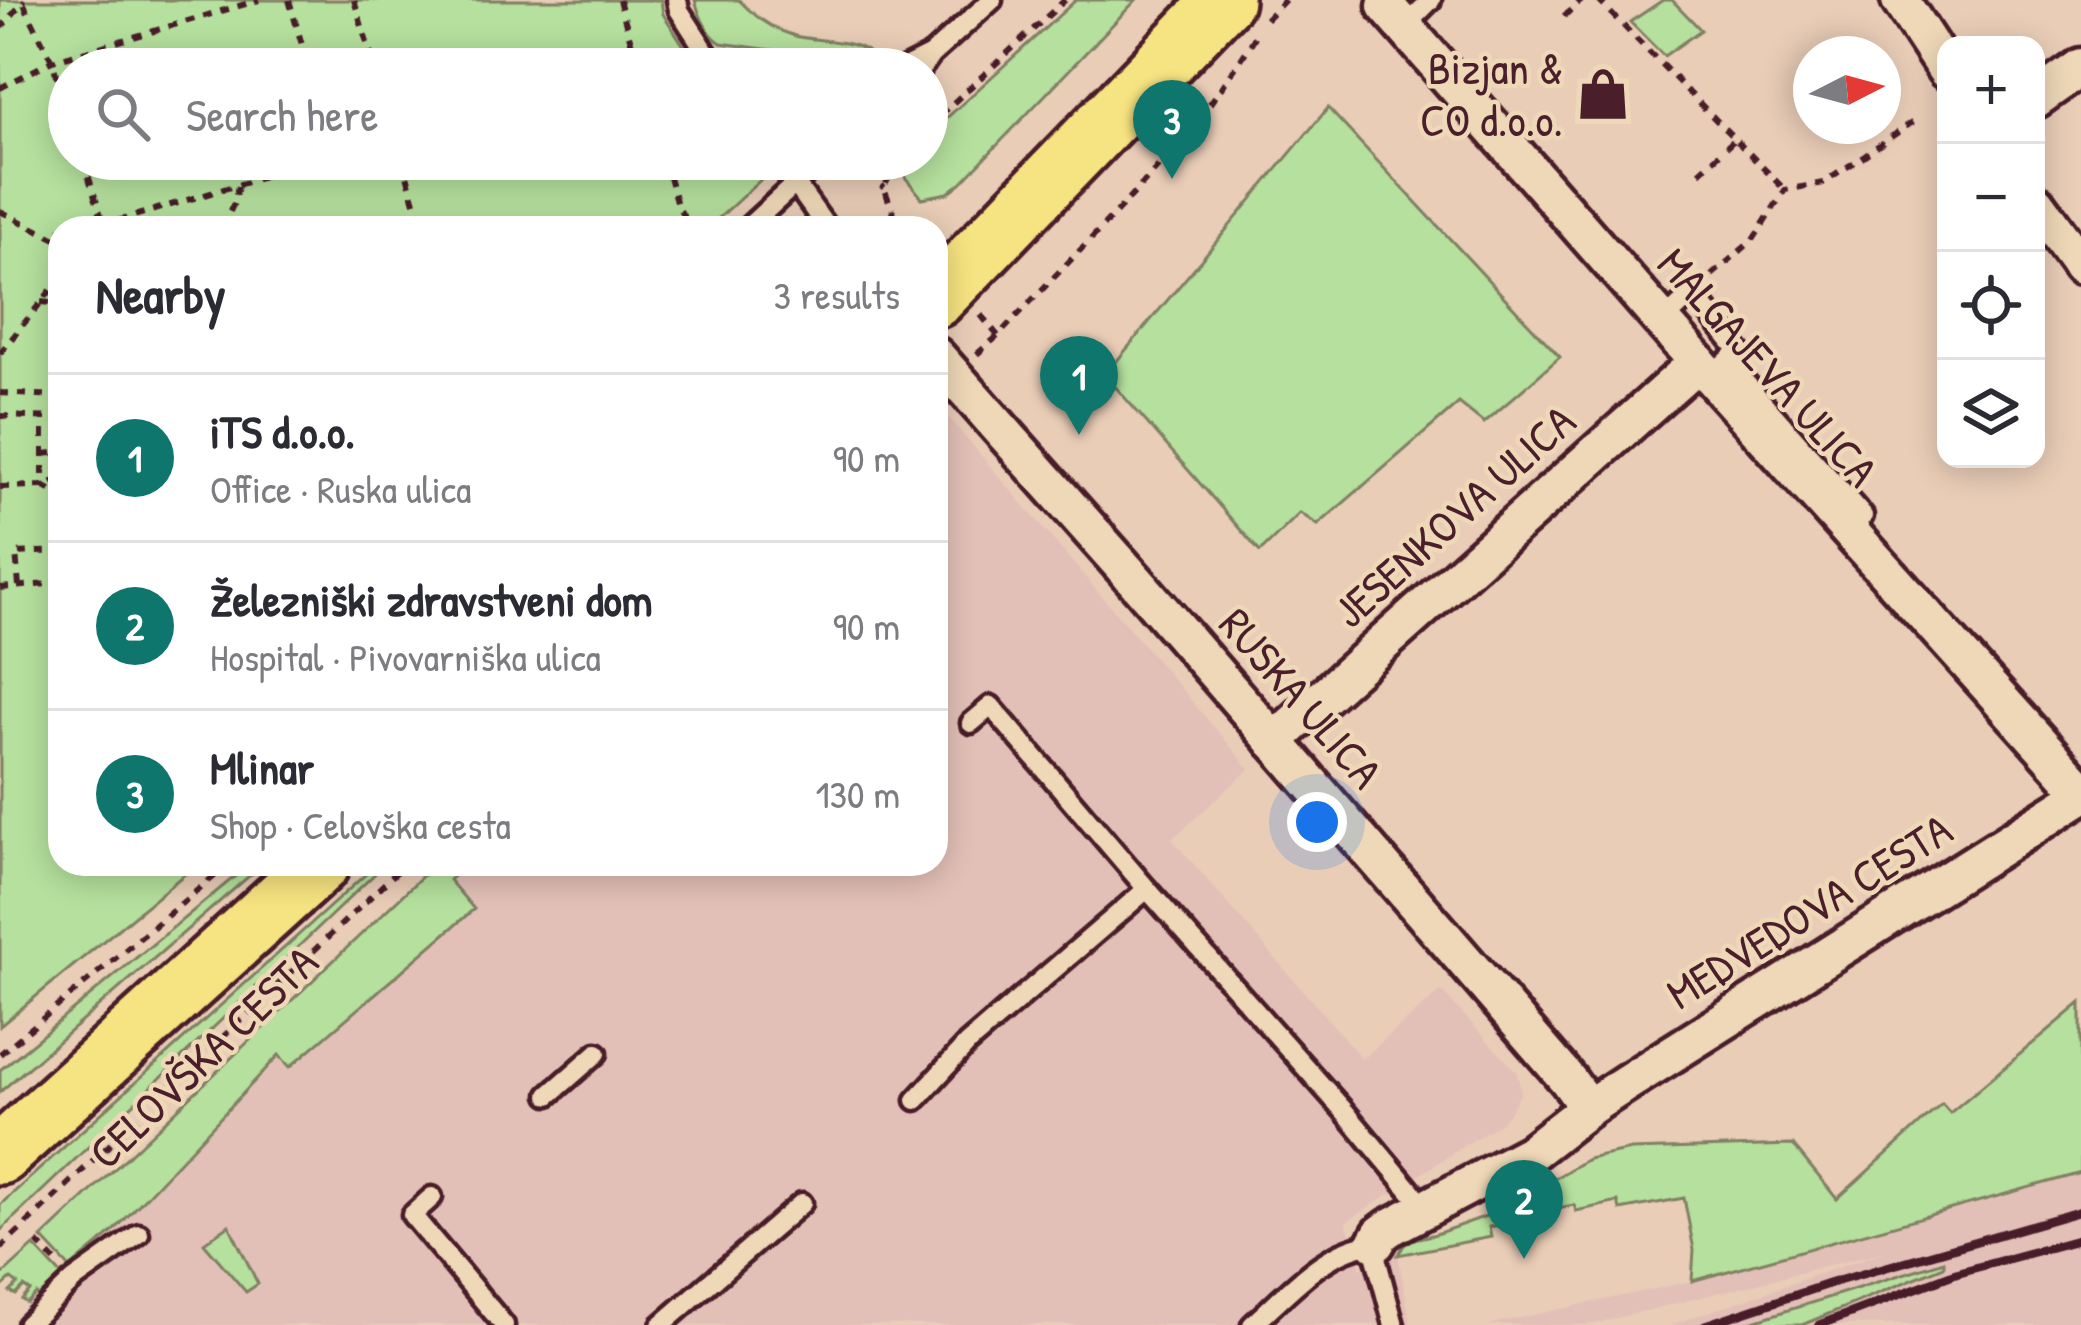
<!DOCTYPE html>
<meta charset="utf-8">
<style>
:root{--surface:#fff;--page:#f7f7f7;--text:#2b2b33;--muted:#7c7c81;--line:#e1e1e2;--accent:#0f766e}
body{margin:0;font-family:"Patrick Hand",sans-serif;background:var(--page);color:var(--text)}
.controls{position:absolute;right:36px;top:36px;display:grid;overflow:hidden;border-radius:24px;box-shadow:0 6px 30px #0003}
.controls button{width:108px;height:108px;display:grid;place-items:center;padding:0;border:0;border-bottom:3px solid var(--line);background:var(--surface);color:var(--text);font:60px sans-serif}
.compass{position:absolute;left:1793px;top:36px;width:108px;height:108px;border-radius:50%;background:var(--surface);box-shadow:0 6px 30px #0003;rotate:84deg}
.you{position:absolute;left:1317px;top:822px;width:42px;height:42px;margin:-30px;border:9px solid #fff;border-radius:50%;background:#1a73e8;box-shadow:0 0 0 18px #1a73e833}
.badge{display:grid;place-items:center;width:78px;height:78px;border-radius:50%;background:var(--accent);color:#fff;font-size:39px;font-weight:700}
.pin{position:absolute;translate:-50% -99px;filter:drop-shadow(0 3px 6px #0008)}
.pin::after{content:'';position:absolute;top:63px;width:42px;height:36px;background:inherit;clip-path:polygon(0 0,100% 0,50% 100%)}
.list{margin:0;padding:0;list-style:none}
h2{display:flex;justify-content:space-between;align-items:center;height:156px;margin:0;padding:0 48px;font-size:51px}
h2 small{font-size:39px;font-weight:400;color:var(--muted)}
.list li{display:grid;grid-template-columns:78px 1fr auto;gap:36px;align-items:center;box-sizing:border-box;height:168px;padding:0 48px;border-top:3px solid var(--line)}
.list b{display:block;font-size:45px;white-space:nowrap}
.list p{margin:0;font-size:39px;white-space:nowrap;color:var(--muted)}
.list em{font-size:39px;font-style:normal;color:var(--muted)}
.icon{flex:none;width:66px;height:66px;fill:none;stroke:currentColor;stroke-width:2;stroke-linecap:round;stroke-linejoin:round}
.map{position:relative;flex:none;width:2081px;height:1325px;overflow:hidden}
.search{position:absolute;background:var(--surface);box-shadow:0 6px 30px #0003;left:48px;top:48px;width:900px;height:132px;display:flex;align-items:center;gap:30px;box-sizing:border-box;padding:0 42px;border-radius:66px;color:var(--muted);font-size:45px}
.panel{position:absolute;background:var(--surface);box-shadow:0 6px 30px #0003;left:48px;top:216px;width:900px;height:660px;border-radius:36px}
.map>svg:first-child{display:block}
</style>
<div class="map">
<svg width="2081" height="1325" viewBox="0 0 2081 1325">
<rect width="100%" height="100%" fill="#e9cdb7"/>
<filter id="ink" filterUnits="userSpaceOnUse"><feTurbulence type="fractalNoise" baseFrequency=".00833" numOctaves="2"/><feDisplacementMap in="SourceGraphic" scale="24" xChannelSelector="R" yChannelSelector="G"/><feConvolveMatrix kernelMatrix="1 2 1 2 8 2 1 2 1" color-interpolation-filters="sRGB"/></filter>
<g filter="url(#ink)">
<g fill="#e3c0b7">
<polygon points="941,409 1250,769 1172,839 1362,1059 1441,991 1517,1072 1521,1092 1509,1113 1501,1122 1346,1222 1361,1269 1398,1255 1411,1325 16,1325 70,1268 113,1233 81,1199 435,864 936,864 936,413"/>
<polygon points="2081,1173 2081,1325 1670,1325 1883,1252 1589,1325 1487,1325 1692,1281"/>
</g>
<g fill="#b5e09d" stroke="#808064" stroke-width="3">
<polygon points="0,0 661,0 663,14 699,69 69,69 69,159 758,159 768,173 708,228 60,228 60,864 197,864 0,1026"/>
<path d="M695,0H739C754,16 774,30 795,36C821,43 873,36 878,69H811L794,53L721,43C707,34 699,15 695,0Z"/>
<polygon points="1076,0 1136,0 961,183 948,193 922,198 905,177 908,159 927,159 927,136"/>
<polygon points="1663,0 1672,0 1701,30 1664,56 1630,22"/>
<polygon points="1328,108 1560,357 1484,423 1459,403 1318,525 1300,513 1260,552 1105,375"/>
<polygon points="250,864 263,864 0,1092 0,1070"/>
<polygon points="377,864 385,864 0,1231 0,1205"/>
<polygon points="435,864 467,864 449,880 474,909 290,1067 279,1055 113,1232 70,1268 42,1238"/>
<polygon points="2081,1003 2081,1173 1692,1281 1694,1250 1684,1198 1620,1210 1618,1202 1576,1211 1574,1205 1532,1213 1532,1219 1489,1227 1491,1237 1398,1255 1404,1245 1414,1239 1436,1234 1495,1213 1588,1159 1631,1150 1793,1145 1837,1199 1942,1104 1950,1113"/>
<polygon points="229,1225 258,1284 246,1292 204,1243"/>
<polygon points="34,1246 63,1277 40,1298 36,1294 27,1303 22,1300 30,1291 24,1287 16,1295 10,1292 18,1284 11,1279 2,1287 0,1277"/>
<polygon points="1944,1261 1944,1266 1802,1325 1741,1325"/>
</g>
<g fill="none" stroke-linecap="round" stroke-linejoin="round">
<g stroke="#4a1f2b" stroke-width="27">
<g id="lane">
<polyline points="677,0 679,10 717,69"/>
<polyline points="1405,26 1431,0"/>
<polyline points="903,69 931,55"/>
<polyline points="921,69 931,55 992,0"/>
<polyline points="778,159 827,228"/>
<polyline points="747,228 822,159"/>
<polyline points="1663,321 1693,293 1739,351 1721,367"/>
<polyline points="1727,362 1863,516"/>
<polyline points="971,723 991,706 1147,889 1346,1113 1427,1210"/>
<polyline points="549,1095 597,1053"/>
<polyline points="916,1100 967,1044 1147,889"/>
<polyline points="432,1197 412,1215 504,1325"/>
<polyline points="27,1325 74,1280 139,1234"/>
<polyline points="661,1325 802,1203"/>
<path d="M1252,1325C1288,1293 1325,1248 1376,1243L1375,1254L1394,1325"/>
</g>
</g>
<g stroke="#4a1f2b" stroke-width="45">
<g id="street">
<polyline points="1900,0 1946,70"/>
<polyline points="1386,6 1711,377 2081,789"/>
<polyline points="2036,99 2081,67"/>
<polyline points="2036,203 2081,265"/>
<polyline points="936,356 1141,587 1568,1080 1588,1108"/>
<polyline points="1274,741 1698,362"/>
<polyline points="1376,1243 1381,1234 1389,1228 1529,1154 1588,1108 1626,1083 2081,796"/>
</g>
</g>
<g stroke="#4a1f2b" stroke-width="66">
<g id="primary">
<polyline points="936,298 1224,0"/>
<polyline points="0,1155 320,864"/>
</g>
</g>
<g stroke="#4a1f2b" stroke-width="6" stroke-dasharray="9 9" stroke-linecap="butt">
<polyline points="289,0 309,69"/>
<polyline points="354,0 375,69"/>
<polyline points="619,0 639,69"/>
<polyline points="1598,0 1785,190"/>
<polyline points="24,4 52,61 69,114"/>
<polyline points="1564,16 1582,0"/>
<polyline points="1266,19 1285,0"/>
<polyline points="0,29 25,0"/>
<polyline points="740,61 780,66 783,69"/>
<polyline points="0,88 52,61 259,0"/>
<polyline points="927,127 1065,0"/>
<polyline points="83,159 104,225"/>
<polyline points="402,159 423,228"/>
<polyline points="664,159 677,205 690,228"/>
<polyline points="857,159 884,188"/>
<polyline points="897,159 884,188 895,216 906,228"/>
<polyline points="1700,172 1735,139"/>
<polyline points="0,211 60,241"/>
<polyline points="102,228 104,225 324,159"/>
<polyline points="222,228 234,203 238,186"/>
<polyline points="882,228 895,216"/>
<polyline points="1712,275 1753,240 1785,190 1824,183 1917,119"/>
<polyline points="41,302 60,304"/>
<polyline points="981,315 998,336"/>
<polyline points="0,353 60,279"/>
<path d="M977,354L998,336C1085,242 1191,146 1256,35"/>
<polyline points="0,393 57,396 60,375"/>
<polyline points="0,416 60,418"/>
<polyline points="44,454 60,452"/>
<polyline points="60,479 43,486 60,495"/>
<polyline points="0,487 43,486 43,417"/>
<polyline points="19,586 16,553 60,551"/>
<polyline points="0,588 60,583"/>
<polyline points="0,1054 229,864"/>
<polyline points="37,1242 55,1261"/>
<polyline points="0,1249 405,864"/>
</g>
<use href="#lane" stroke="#eed8b7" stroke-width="18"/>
<use href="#street" stroke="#eed8b7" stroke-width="36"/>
<use href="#primary" stroke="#f6e381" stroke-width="57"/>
<g stroke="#4a1f2b" stroke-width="9">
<polyline points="1705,1325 1831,1283 2081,1211"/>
<polyline points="1819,1325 1956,1273 2081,1239"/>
</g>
</g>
</g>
<defs>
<g id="shop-bare" transform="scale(4.14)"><path d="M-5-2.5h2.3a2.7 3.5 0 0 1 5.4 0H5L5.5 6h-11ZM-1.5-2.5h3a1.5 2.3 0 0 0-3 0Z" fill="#4a1f2b" stroke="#eed8b7" stroke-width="2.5" paint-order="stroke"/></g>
</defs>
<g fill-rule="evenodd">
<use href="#shop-bare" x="1603" y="94"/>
</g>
<g text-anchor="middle" stroke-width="9" stroke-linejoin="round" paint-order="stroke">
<g font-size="45" fill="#4a1f2b" stroke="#eed8b7" text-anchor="end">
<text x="1563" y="84">Bizjan &amp;<tspan x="1563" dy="52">CO d.o.o.</tspan></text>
</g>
<g font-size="45" fill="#4a1f2b" stroke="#eed8b7">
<text transform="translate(1768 367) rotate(48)" y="16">MALGAJEVA ULICA</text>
<text transform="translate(1454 516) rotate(-42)" y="16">JESENKOVA ULICA</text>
<text transform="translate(1301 698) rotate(49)" y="16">RUSKA ULICA</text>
<text transform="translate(1809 911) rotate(-32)" y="16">MEDVEDOVA CESTA</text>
<text transform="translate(203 1057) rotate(-44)" y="16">CELOVŠKA CESTA</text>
</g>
</g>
</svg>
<div class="controls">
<button>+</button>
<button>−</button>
<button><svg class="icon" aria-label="locate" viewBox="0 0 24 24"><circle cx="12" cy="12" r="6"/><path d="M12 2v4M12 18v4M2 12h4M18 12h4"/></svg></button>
<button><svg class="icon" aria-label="layers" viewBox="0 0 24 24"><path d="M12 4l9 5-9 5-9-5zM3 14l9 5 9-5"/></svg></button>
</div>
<svg class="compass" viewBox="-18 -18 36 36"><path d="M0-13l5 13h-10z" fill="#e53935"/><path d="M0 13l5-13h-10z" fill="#7c7c81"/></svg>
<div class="you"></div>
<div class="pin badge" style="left:1079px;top:435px">1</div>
<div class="pin badge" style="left:1524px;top:1259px">2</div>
<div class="pin badge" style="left:1172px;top:179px">3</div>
<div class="search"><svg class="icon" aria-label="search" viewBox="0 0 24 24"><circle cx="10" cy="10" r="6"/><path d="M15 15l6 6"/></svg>Search here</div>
<section class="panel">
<h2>Nearby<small>3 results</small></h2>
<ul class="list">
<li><span class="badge">1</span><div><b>iTS d.o.o.</b><p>Office · Ruska ulica</p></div><em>90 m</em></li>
<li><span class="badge">2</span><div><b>Železniški zdravstveni dom</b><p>Hospital · Pivovarniška ulica</p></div><em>90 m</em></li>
<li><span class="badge">3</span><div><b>Mlinar</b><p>Shop · Celovška cesta</p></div><em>130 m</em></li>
</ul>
</section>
</div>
